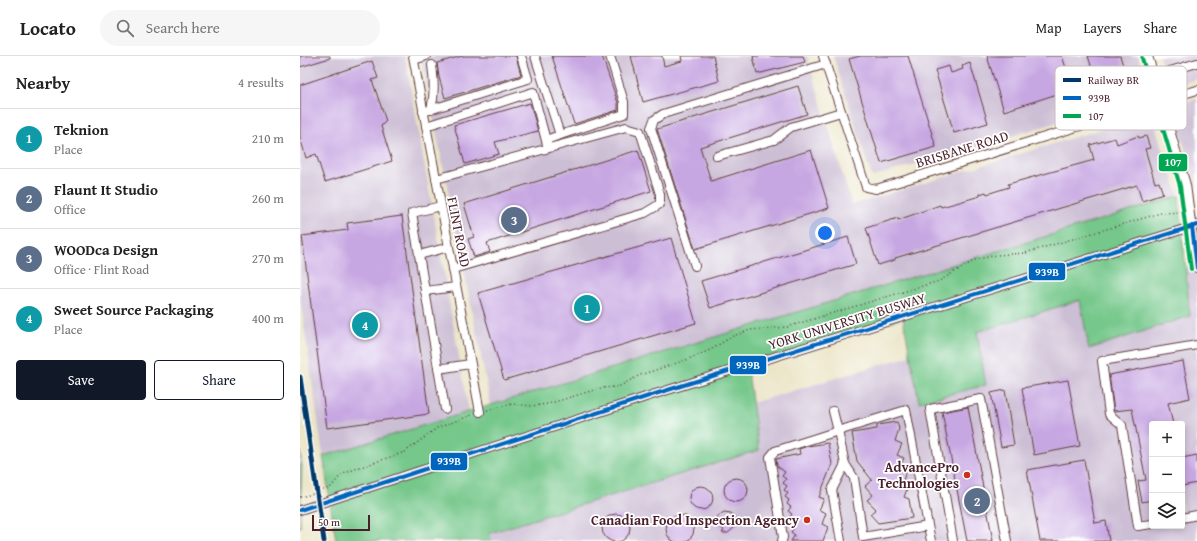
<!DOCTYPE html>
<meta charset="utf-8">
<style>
:root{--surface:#fff;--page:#f6f6f6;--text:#222;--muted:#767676;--line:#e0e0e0;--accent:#111827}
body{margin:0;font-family:"Gentium Book Plus",serif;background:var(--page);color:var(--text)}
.controls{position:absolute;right:12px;bottom:12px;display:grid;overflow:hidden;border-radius:4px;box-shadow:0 2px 6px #0003}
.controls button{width:36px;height:36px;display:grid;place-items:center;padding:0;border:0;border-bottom:1px solid var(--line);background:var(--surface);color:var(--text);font:20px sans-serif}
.scale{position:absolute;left:12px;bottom:10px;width:58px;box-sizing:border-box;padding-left:4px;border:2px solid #4a1f2b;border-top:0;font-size:11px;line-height:14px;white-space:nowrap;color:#4a1f2b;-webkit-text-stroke:3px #fff;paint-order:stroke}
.you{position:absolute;left:525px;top:177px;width:14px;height:14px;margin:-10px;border:3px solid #fff;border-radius:50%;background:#1a73e8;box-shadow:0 0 0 6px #1a73e833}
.badge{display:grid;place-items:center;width:26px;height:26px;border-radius:50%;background:var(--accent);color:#fff;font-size:13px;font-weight:700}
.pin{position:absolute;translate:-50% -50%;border:2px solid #fff;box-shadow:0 1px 4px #0006}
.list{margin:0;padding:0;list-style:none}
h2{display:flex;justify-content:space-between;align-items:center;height:52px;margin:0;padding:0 16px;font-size:17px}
h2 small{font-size:13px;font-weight:400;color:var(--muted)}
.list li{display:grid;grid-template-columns:26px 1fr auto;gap:12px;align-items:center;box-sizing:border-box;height:60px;padding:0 16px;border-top:1px solid var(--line)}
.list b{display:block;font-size:15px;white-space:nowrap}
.list p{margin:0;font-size:13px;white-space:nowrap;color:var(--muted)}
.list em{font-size:13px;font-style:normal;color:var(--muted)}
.actions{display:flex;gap:8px;padding:12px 16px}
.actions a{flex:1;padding:9px 0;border:1px solid var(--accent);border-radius:4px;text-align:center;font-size:14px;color:var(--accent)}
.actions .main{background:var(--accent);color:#fff}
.icon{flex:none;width:22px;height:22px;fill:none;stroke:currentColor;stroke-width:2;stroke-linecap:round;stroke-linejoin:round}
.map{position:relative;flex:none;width:897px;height:485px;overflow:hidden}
header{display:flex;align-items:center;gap:24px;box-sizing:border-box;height:56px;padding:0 20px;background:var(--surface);border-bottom:1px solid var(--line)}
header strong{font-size:19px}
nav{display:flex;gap:22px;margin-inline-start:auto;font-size:14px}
.search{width:280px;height:36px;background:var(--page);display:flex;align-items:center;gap:10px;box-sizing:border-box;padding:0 14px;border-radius:22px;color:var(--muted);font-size:15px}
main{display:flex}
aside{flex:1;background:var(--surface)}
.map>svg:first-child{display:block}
</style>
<header>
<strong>Locato</strong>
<div class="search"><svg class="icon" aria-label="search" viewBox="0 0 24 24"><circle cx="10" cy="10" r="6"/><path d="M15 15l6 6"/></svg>Search here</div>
<nav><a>Map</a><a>Layers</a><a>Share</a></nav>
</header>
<main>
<aside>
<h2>Nearby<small>4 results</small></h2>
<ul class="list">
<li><span class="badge" style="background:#0f9aa8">1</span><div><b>Teknion</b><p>Place</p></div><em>210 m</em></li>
<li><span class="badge" style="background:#5c6f8a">2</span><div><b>Flaunt It Studio</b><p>Office</p></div><em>260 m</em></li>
<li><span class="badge" style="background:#5c6f8a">3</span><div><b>WOODca Design</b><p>Office · Flint Road</p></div><em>270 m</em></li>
<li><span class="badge" style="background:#0f9aa8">4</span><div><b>Sweet Source Packaging</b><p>Place</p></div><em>400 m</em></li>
</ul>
<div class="actions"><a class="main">Save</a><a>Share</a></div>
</aside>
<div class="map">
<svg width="897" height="485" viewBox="0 0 897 485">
<rect width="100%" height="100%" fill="#fff"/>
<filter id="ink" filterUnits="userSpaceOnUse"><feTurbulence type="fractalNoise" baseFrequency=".025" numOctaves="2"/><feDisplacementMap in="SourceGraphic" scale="8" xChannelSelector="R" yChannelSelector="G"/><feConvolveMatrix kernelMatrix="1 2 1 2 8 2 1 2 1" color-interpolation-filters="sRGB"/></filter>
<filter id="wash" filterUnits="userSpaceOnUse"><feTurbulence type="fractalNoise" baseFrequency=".012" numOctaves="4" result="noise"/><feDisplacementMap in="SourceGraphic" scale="16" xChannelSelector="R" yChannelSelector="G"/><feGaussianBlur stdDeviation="0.9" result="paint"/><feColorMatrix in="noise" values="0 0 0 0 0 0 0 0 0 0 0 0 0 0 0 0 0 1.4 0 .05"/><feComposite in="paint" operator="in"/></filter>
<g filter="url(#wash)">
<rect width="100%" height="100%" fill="#eae4c5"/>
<g fill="#ccbed4" fill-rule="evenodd">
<polygon points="0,0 105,0 169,356 23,400 0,241"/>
<polygon points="121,0 507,0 552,149 851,58 879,140 191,350"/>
<polygon points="533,0 838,0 850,39 572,121"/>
<polygon points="859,0 897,0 897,23 868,31"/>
<polygon points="897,43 897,131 872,51"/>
<path d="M897,207V485H191L190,477L459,394L452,347L610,300L619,346L686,329L677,276L780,244L789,293L890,260L886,211ZM852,368H882V470H852Z"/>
</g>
<g fill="#74c78a" stroke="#5f735a">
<polygon points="879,140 890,260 789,293 780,244 677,276 686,329 619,346 603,262 447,309 459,394 190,477 191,485 36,485 23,400"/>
<polygon points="0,395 2,409 0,472"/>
</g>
<g id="blocks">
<g fill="#c7a7e2">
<polygon points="0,0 30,0 30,2 0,11"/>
<polygon points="162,0 216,0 221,19 145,42 139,21 137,7"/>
<polygon points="252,0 302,0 318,47 318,54 274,68"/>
<polygon points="331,0 362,0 364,10 382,5 381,0 413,0 419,25 343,46"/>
<polygon points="453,0 503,0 505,6 457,18"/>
<polygon points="560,0 608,0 636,91 581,107 549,3"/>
<polygon points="687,0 762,0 773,33 704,55"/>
<polygon points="788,0 820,0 830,32 801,41"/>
<polygon points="72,5 78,22 72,24 86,65 81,70 92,105 25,126 16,98 6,102 0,81 0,29"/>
<polygon points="670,7 688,67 654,77 635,14 649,10 651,17 663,13 662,10"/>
<polygon points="498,30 507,58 400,91 411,125 511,94 529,152 395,193 357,73"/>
<polygon points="230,47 238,75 195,86 199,98 165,108 154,69"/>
<polygon points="838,80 839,82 846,80 850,92 845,93 855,127 859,126 863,138 842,145 837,129 595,202 595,204 578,209 566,172 598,162 598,164 640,149 641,151 656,147 680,140 680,138 686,136 687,138 709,131 708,128 794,104 790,89 815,82 817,88"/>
<polygon points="338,94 351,135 187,187 190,196 174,201 168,183 174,181 164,148"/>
<polygon points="102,160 129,358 27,372 2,180 48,174 47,167"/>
<polygon points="548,181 556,208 410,252 401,225"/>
<polygon points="371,182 396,267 204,324 178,237"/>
<polygon points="883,305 890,342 868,347 873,368 852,368 852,444 842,446 838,425 846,424 832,353 814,355 809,319"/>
<polygon points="768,324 780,390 734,399 722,332"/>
<polygon points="705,334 714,389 701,391 691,337"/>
<polygon points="668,351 693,485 667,485 642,356"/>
<polygon points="597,366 599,373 595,385 602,388 597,399 604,402 599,413 606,416 602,427 608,430 604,441 609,443 612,462 578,467 570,458 576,453 567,444 573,439 565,430 572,424 557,405 552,377 577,373 577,369"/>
<polygon points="528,387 532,408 519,441 524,443 519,454 526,457 522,468 528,471 523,485 491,485 495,479 491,476 494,472 490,469 493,465 489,462 492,458 488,455 491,451 487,448 489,444 485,441 488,437 484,434 487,430 483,427 486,423 482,420 485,416 477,410 476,403 500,398 499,393 508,390"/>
<polygon points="897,399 897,427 882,430 882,402"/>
<polygon points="784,404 795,467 806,465 809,485 740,485 727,414"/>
<circle cx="436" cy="434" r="12"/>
<circle cx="401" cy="442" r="12"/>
<polygon points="424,456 431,457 436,463 436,470 428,477 422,477 424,474 415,467 418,460"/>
<circle cx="316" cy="472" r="14"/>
<circle cx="380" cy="473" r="14"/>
</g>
</g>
</g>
<g filter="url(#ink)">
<use href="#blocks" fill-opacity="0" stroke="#623d42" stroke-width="1"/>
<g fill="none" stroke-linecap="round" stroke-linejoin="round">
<g stroke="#623d42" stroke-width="10">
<g id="minor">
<polyline points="113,0 180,356"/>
<polyline points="235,0 260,79 246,84"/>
<polyline points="523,0 566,131 576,133 897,34"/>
<polyline points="848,0 886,129 897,212"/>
<polyline points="114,4 126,0"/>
<polyline points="870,15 897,7"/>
<path d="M131,54C135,38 134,25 132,9"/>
<polyline points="123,56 228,23 221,0"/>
<polyline points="126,70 233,36 248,92"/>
<polyline points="260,79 324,58 324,46 310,0"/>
<polyline points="417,100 474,84 491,71 541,56"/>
<polyline points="136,123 326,71 340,75 360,138 360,148 345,157 153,213"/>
<polyline points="141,150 112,157 145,353"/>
<polyline points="119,199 149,191"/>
<polyline points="395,210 351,72 354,64 363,58 526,8"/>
<polyline points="125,235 156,231"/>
<polyline points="138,313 170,308"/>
<polyline points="0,454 355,338 897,169"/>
<polyline points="882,462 897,459"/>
<polyline points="852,468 838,470 822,369 809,358 802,305 897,289"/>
<polyline points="628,470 563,481 554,422 545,408 538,375 606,354 631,485"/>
<polyline points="482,485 483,481 470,401 475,395 538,375 533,355"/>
<polyline points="541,485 532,434 545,408"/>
<polyline points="653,485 630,353 681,343 707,485"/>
</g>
</g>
<g stroke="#623d42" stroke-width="1.5" stroke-dasharray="1 3" stroke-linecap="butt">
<polyline points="187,354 212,348 232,350 248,348 301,332 318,331 340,319 386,304 410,294 433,280 450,274 487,271 639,225 675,204 697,199 725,197 861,157 883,156"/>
<polyline points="0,441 17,437 31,431 41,419 55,413 105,396 137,372 172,359"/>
</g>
<use href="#minor" stroke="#fff" stroke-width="8"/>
<g stroke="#fff" stroke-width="7">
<g id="bus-1">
<polyline points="892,170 897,212"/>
<polyline points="0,454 355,338 897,169"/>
</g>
</g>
<g stroke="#fff" stroke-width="7">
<polyline id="bus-2" points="842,2 880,130 891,213"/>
</g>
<use href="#bus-1" stroke="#0065bd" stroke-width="4"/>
<use href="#bus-2" stroke="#00a651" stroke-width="4"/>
<g stroke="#fff" stroke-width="8">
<polyline id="rail-1" points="0,321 24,485"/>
</g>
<use href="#rail-1" stroke="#003768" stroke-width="5"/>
</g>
</g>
<g fill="#c8321e" stroke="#fff" stroke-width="1.5">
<circle cx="667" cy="419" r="4"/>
<circle cx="507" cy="464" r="4"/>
</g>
<g text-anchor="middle" stroke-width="3.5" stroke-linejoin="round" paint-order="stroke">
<g font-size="14" fill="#4a1f2b" stroke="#fff">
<text transform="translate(662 93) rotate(-17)" y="5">BRISBANE ROAD</text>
<text transform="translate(159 176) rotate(79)" y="5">FLINT ROAD</text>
<text transform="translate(547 265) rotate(-17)" y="5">YORK UNIVERSITY BUSWAY</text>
</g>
<g font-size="14" font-weight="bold" fill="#4a1f2b" stroke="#fff" text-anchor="end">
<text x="659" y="416">AdvancePro<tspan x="659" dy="16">Technologies</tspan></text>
<text x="499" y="469">Canadian Food Inspection Agency</text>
</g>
</g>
<rect x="755" y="10" width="132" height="64" rx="6" fill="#fff" stroke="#c9bcbf" stroke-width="1"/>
<rect x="763" y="22" width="18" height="4" fill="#003768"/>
<rect x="763" y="40" width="18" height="4" fill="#0065bd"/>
<rect x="763" y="58" width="18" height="4" fill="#00a651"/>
<g font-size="11" fill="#4a1f2b">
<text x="788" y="28">Railway BR</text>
<text x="788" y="46">939B</text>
<text x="788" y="64">107</text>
</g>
<g stroke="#fff" stroke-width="1.5">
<rect x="858" y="97" width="30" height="19" rx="4" fill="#00a651"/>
<rect x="728" y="206" width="38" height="19" rx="4" fill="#0065bd"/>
<rect x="429" y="299" width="38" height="20" rx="4" fill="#0065bd"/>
<rect x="130" y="396" width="38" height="19" rx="4" fill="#0065bd"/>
</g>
<g font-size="11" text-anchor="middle" font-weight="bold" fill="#fff">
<text x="873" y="110">107</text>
<text x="747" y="220">939B</text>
<text x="448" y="313">939B</text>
<text x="149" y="409">939B</text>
</g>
</svg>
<div class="controls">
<button>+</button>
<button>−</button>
<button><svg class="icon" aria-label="layers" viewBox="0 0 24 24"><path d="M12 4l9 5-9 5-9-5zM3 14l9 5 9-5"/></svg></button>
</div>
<div class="scale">50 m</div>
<div class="you"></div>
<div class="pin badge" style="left:287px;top:252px;background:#0f9aa8">1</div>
<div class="pin badge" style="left:677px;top:445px;background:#5c6f8a">2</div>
<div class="pin badge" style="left:214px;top:164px;background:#5c6f8a">3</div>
<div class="pin badge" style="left:65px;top:269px;background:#0f9aa8">4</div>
</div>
</main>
